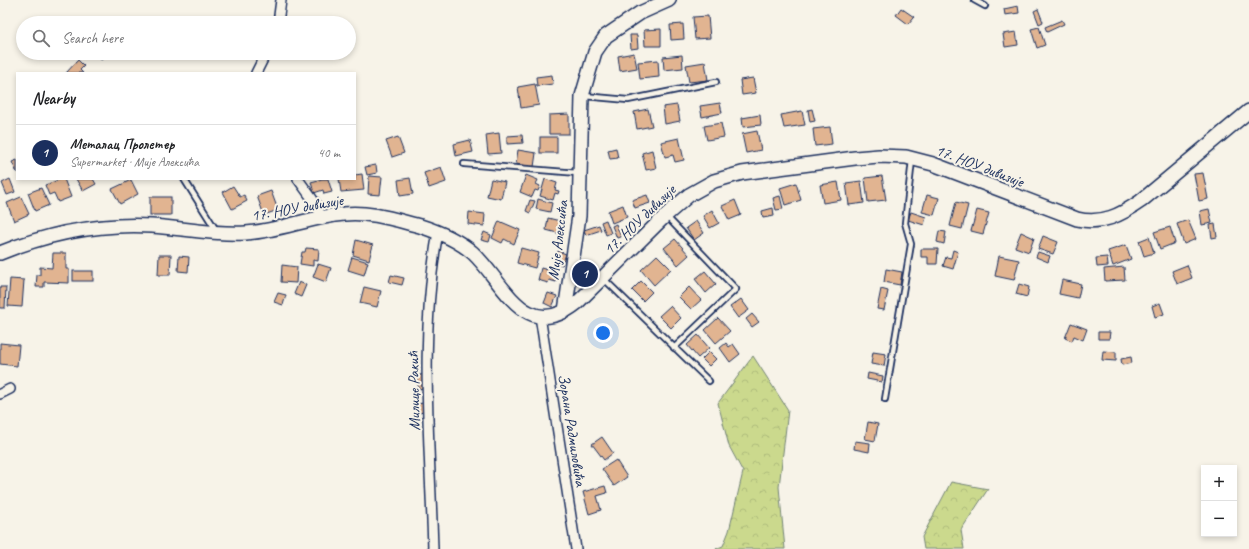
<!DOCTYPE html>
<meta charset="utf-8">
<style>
:root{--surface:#fff;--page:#f2f2f2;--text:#202124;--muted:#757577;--line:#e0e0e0;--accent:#1b2f5e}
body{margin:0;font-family:Caveat,sans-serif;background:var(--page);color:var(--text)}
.controls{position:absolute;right:12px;bottom:12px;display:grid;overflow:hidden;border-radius:0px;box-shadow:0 2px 6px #0003}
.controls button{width:36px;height:36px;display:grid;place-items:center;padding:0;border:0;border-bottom:1px solid var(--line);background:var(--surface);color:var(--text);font:20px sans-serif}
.you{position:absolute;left:603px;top:333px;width:14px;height:14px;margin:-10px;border:3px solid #fff;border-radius:50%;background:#1a73e8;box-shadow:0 0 0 6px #1a73e833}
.badge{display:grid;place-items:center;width:26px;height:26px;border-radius:50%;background:var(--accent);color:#fff;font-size:13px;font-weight:700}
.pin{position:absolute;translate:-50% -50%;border:2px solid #fff;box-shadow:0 1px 4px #0006}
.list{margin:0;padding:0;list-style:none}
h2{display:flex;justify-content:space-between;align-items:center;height:52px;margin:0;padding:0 16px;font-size:17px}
h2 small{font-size:13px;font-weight:400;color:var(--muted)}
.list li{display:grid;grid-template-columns:26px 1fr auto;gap:12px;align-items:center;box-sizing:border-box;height:56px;padding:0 16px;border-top:1px solid var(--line)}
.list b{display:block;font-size:15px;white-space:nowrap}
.list p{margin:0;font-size:13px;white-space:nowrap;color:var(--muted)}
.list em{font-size:13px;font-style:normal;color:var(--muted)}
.icon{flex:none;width:22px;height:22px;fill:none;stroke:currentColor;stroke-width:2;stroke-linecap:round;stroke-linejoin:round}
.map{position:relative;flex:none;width:1249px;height:549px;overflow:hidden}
.search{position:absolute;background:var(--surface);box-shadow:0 2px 6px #0003;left:16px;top:16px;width:340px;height:44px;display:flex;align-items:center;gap:10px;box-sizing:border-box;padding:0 14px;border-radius:22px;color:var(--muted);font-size:15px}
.panel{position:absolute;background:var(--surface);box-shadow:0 2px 6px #0003;left:16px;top:72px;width:340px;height:108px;border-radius:0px}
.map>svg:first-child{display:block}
</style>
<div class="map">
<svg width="1249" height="549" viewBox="0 0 1249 549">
<defs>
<pattern id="forest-crowns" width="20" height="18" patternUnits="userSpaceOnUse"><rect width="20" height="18" fill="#cbd98d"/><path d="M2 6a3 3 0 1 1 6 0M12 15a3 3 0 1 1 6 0" fill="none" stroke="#aebb7c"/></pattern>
</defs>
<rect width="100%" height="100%" fill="#f7f3e8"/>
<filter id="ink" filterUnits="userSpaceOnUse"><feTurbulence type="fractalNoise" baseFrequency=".025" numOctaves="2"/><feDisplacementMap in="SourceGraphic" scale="8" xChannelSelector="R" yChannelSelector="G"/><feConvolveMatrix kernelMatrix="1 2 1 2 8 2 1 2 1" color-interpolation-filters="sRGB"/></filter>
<g filter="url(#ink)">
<g fill="url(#forest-crowns)" stroke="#738476">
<polygon points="753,356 788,410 779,487 785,549 715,549 723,546 729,531 743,472 729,446 718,403"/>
<polygon points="951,482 988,489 961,530 964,549 924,549 922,537"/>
</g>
<g fill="#e1b491" stroke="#1b2f5e">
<polygon points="1018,6 1019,13 1005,15 1004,9"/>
<polygon points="901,8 914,17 908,24 896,15"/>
<polygon points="1038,9 1043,22 1039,24 1034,11"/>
<polygon points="708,16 710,38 695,39 693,17"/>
<polygon points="1062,20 1064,24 1047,32 1045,27"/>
<polygon points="683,24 684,39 671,40 670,25"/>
<polygon points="1039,27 1045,45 1037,48 1031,29"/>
<polygon points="661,29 661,46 645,46 644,30"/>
<polygon points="1016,32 1018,45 1005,47 1003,34"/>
<polygon points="630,35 637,35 638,48 631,49"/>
<polygon points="96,53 110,53 101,60"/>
<polygon points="634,53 637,68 620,71 618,56"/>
<polygon points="682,55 683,68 664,70 663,57"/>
<polygon points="78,60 84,66 80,70 83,73 66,73"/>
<polygon points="658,60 659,77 640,79 638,62"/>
<polygon points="705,62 708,80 689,82 686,65"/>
<polygon points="552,75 553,84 537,86 536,77"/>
<polygon points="753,78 756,93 742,95 740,80"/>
<polygon points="535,84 539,105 521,108 518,87"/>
<polygon points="720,103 722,113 702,117 700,106"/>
<polygon points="677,105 680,121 665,124 663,107"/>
<polygon points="648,109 652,126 637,129 634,112"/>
<polygon points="812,109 815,121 810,122 808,110"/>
<polygon points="802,111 805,125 784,128 781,115"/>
<polygon points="569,114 569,134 549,134 549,115"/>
<polygon points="760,115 761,125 743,127 742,118"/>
<polygon points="721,123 724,137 707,140 704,126"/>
<polygon points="830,127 832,144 815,146 813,129"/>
<polygon points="757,131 761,150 746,153 742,134"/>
<polygon points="499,133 501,153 488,154 486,135"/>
<polygon points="522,135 523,143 507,144 507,136"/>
<polygon points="398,137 404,153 392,157 386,141"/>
<rect x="540" y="137" width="17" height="16"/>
<polygon points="679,138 684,160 675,162 673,155 665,157 661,142"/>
<polygon points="470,140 473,152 456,156 454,144"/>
<polygon points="616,148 618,158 610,159 608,150"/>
<polygon points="518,150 536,153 534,167 516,164"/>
<polygon points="652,150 656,168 646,170 642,153"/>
<polygon points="17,160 17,173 12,162"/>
<polygon points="376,165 377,173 367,175 365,167"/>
<polygon points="441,167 446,182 429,188 424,173"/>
<polygon points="1203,173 1208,199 1199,201 1194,174"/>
<polygon points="362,174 364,190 341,192 339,179 355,179 355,175"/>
<polygon points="526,175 538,180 536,184 540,186 538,191 535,190 532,197 520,192"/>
<polygon points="369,176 382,177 380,195 368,194"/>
<polygon points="882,176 886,200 868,202 865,178"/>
<polygon points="410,178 413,194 400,196 398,180"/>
<polygon points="10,179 15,192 7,195 2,183"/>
<polygon points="61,179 64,179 71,197 58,202 54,193 49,195 45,185"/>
<polygon points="76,179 93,179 96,184 83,191"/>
<polygon points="322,179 328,179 332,192 324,194 323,190 314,193 311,182"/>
<polygon points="491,179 505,182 501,199 487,196"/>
<polygon points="545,179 557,183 555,190 559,191 558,194 555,193 553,200 540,196"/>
<polygon points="131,180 138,194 120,204 112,189"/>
<polygon points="861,181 864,203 849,205 846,183"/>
<polygon points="838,182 841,200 823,203 820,185"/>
<polygon points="796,183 801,200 785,205 780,188"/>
<polygon points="233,186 240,197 244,195 247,201 232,209 223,192"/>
<polygon points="41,188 49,205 35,211 28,193"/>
<polygon points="271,191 278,210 264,215 257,196"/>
<polygon points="647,195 650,203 635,208 632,200"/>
<polygon points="927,195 939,198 934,215 922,212"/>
<polygon points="780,196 783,209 776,210 773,198"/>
<polygon points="21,197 29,214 14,221 7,203"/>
<rect x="150" y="197" width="21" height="18"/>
<polygon points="538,199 552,203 550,212 536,209"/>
<polygon points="530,200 535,201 530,213 526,211"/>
<polygon points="735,200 741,215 729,220 722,206"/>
<polygon points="956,202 968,205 962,229 950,226"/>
<polygon points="623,205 627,217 612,223 608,211"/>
<polygon points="773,208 774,216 763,218 762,211"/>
<polygon points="1209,209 1212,223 1202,225 1200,211"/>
<polygon points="712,210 719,223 710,228 703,216"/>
<polygon points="977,210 989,213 983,234 971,231"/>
<polygon points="469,212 485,214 484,226 468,224"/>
<polygon points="911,212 926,217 924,225 908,220"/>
<polygon points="548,218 564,222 561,234 546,230"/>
<polygon points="606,220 611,233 606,235 601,222"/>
<polygon points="1188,220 1196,239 1184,244 1177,224"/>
<polygon points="499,221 520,230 514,244 504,239 502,243 492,238"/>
<polygon points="696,221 704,233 694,240 686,228"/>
<polygon points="616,224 621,237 617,238 612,226"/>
<polygon points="1215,224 1217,237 1212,238 1210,225"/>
<polygon points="599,225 601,230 586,235 584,230"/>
<polygon points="1170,227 1175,243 1160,249 1154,232"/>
<polygon points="939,231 946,232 944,244 937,242"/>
<polygon points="484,232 491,235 489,242 481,240"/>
<polygon points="1021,232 1034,238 1029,252 1015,247"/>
<polygon points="1043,236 1058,242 1053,254 1038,249"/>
<polygon points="1149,237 1154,253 1144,256 1139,241"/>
<polygon points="675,239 689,255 678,265 664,248"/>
<polygon points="356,240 373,245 369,260 353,255"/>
<polygon points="1126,245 1131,259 1113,266 1108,251"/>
<polygon points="306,248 319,249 318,261 313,260 313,266 300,264 302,252 305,252"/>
<polygon points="521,248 539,253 535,268 517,263"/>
<polygon points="921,249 938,249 937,264 928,264 928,257 921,257"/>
<polygon points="953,250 958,252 953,269 943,266 946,257 951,258"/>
<polygon points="558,251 566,254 562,265 553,262"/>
<polygon points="1038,252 1050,256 1048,262 1036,257"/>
<polygon points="53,253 66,253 66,269 69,269 69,283 44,282 44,287 36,287 37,275 40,275 40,267 52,268"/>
<polygon points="159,255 171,255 170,275 158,275"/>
<polygon points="657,255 671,269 654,285 641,270"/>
<polygon points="179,256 189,257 188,272 178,271"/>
<polygon points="999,256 1019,260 1014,280 995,276"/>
<polygon points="352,257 368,262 364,275 348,270"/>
<polygon points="1107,257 1108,266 1097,267 1096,258"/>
<polygon points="318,264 331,268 326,282 313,277"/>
<polygon points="282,265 297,267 296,283 281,282"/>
<polygon points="583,265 593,274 586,283 576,274"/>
<polygon points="1187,265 1192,278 1177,284 1172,271"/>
<polygon points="1124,267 1125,280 1105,281 1104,269"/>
<polygon points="541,268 558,273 556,282 549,280 548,283 538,280"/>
<polygon points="886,269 902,272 900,285 884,282"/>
<rect x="73" y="271" width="20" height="10"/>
<polygon points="705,271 716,284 706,293 695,279"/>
<polygon points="391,275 404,278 402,285 389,282"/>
<polygon points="10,279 24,280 22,307 8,306"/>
<polygon points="1062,280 1081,284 1078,298 1059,294"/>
<polygon points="641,281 652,292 643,301 632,290"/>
<polygon points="299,282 306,285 301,297 294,294"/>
<polygon points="1019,284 1029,287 1027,297 1016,294"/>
<polygon points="0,287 6,287 5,308 0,308"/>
<polygon points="364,287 381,291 377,307 360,303"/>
<polygon points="689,287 701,300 691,309 679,297"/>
<polygon points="881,289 888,291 884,310 877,309"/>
<polygon points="278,293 286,295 283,305 274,302"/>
<polygon points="548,293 557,296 552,307 544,303"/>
<polygon points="741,299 749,310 738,318 730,307"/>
<polygon points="1160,303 1164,314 1155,317 1152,306"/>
<polygon points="670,306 681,318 671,328 659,316"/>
<polygon points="752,314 759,322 752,327 746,319"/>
<polygon points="718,318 730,331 716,343 705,330"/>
<polygon points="1071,323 1087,329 1083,340 1074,336 1072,341 1065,338"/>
<polygon points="1098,332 1110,332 1109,339 1098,339"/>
<polygon points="698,335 709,348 698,358 687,345"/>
<polygon points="0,343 19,345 17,366 0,364"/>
<polygon points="726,343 729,347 733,344 740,354 730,362 720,348"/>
<polygon points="1103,351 1116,352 1116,361 1102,360"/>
<polygon points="709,352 716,359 709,366 702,359"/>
<polygon points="873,352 886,354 884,366 871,364"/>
<polygon points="1131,357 1132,363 1122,365 1121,359"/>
<polygon points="868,373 883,376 882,382 867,379"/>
<polygon points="424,374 427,387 419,389 416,376"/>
<polygon points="423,403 425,412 418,413 417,404"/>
<polygon points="868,422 878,424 875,441 865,439"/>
<polygon points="602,437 613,453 604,460 592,444"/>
<polygon points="855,441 870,443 869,452 854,449"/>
<polygon points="616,460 627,477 614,486 602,469"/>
<polygon points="605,486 607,493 597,496 601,510 589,514 583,492"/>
</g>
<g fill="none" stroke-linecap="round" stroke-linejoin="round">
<g stroke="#1b2f5e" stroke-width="8">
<g id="lane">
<polyline points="974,0 985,6"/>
<polyline points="584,96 628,100 716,82"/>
<polyline points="464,164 578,173"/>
<polyline points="184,179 216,230"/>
<polyline points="667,217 736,289 674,348"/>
<polyline points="604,279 709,381"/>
<polyline points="885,399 911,244 905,223 912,160"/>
</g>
</g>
<g stroke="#1b2f5e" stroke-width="12">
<g id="street">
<polyline points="278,23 281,0"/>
<polyline points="256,73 266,53"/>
<polyline points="298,179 316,204 322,218"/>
<polyline points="540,316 576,549"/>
<polyline points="0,394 10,389"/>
<path d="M433,549C430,444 419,336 438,232"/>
</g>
</g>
<g stroke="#1b2f5e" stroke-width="16">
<g id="secondary">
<path d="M0,253C49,233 99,223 152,226C183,228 214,235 246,233C279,231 310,217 344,214C369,211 396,220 420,226C439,232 458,240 473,253C504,282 525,344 577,303L665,216L689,195L714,181L742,173L855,158L879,156L906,157L933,164L1077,219C1102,225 1121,215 1141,201L1249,111"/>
<polyline points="565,311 579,216 582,96 595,52 606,36 640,13 669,0"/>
</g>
</g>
<use href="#lane" stroke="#f7f3e8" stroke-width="4.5"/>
<use href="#street" stroke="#f7f3e8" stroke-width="9"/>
<use href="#secondary" stroke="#f7f3e8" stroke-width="13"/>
</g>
</g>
<g text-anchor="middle" stroke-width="4" stroke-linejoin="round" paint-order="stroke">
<g font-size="16" fill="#1b2f5e" stroke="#f7f3e8">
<text transform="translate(980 165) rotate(21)" y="6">17. НОУ дивизије</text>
<text transform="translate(297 207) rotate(-10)" y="6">17. НОУ дивизије</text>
<text transform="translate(639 219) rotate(-44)" y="6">17. НОУ дивизије</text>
<text transform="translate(557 240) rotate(-83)" y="6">Мије Алексића</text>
<text transform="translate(413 391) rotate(-91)" y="6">Милице Ракић</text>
<text transform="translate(573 430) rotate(81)" y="6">Зорана Радмиловића</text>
</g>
</g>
</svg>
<div class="controls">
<button>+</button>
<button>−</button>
</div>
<div class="you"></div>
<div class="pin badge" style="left:585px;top:274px">1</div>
<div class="search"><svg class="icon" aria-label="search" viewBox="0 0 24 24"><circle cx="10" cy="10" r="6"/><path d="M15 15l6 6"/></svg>Search here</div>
<section class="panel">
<h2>Nearby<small></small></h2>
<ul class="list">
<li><span class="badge">1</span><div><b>Металац Пролетер</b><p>Supermarket · Мије Алексића</p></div><em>40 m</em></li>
</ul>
</section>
</div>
